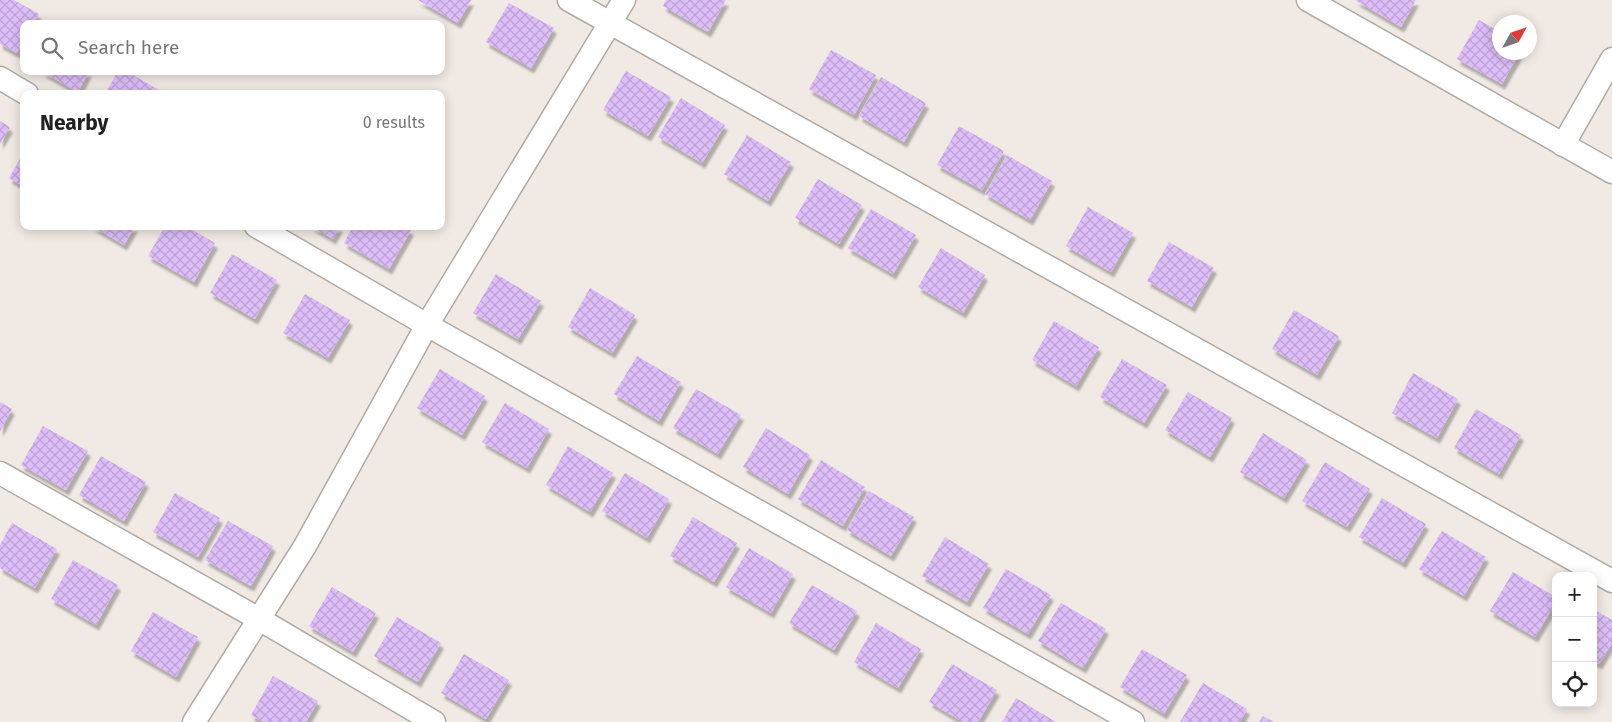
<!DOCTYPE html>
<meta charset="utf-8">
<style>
:root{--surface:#fff;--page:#f2f2f2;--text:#222;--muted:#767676;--line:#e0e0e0}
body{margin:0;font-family:"Fira Sans",sans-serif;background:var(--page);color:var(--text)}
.controls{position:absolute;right:15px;bottom:15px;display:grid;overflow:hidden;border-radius:10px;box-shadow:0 2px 12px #0003}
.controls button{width:45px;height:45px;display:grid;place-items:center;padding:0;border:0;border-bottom:1px solid var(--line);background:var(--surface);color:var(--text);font:25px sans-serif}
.compass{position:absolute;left:1492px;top:15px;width:45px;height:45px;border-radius:50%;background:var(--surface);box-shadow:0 2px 12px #0003;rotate:50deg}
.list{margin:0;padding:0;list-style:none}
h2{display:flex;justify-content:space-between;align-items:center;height:65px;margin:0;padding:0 20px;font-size:21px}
h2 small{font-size:16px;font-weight:400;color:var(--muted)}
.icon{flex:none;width:28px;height:28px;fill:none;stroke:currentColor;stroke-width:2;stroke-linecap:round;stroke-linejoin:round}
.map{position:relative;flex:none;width:1612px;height:722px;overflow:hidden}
.search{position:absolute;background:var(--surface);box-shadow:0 2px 12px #0003;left:20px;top:20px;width:425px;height:55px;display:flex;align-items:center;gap:12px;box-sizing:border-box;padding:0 18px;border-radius:10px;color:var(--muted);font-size:19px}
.panel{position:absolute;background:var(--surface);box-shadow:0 2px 12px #0003;left:20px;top:90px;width:425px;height:140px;border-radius:10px}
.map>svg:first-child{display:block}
</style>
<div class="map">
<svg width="1612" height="722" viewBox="0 0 1612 722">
<defs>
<pattern id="building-cross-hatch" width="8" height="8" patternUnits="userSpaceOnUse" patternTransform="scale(1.25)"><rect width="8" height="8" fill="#ddbef9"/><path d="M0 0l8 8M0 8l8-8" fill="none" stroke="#bda2d4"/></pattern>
<filter id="shadow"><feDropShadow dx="3" dy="5.5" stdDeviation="1" flood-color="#0004"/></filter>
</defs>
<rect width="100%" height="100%" fill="#f0e9e4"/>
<g fill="url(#building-cross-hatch)" filter="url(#shadow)">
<polygon points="0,0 14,0 39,14 33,24 24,24 24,41 17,53 0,44"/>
<polygon points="418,0 471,0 458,23"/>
<polygon points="666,0 726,0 708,32 663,6"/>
<polygon points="1355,0 1416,0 1401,27"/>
<polygon points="509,3 554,28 531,68 486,42"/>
<polygon points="1479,20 1500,32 1500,52 1520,52 1502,84 1457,59"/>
<polygon points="831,50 876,75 854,115 809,89"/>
<polygon points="41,71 89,71 78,92"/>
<polygon points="118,71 126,71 166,94 105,94"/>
<polygon points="626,71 671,97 648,136 603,110"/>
<polygon points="881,77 926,103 904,142 859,116"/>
<polygon points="681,98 725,125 702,163 658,137"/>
<polygon points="0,121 10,127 0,144"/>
<polygon points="959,126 1004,151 982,190 937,165"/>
<polygon points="747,135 791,162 768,201 724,174"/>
<polygon points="24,152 24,187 9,178"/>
<polygon points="1007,155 1052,181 1030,220 985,194"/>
<polygon points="818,179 862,205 839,244 795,218"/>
<polygon points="1088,207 1133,233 1111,272 1066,246"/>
<polygon points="871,209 916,235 893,274 848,248"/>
<polygon points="92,226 135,226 124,245"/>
<polygon points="165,226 186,226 215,243 194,282 148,256"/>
<polygon points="311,226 340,226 333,239"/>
<polygon points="353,226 404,226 411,230 389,269 344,243"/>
<polygon points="1169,242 1214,268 1192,307 1147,281"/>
<polygon points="941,248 985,275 963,313 918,287"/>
<polygon points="232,254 277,280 255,319 210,293"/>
<polygon points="496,274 541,301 518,339 473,313"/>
<polygon points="590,288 635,315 612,353 568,327"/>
<polygon points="305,294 350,320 328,358 283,333"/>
<polygon points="1294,310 1339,336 1317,375 1272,349"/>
<polygon points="1054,321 1099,347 1076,386 1032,360"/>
<polygon points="637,356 681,382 659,421 614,394"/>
<polygon points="1122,359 1167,385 1144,423 1100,397"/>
<polygon points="440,369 485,396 462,435 417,408"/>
<polygon points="1413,373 1458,399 1437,438 1392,413"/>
<polygon points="696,389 741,415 718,454 673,428"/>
<polygon points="1188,392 1232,418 1210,457 1165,430"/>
<polygon points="0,402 12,409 0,431"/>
<polygon points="505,403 549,429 527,468 482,442"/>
<polygon points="1476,409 1521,435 1499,474 1454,448"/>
<polygon points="43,426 88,451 66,490 21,465"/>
<polygon points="766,428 810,455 788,494 743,467"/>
<polygon points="1263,433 1307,460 1284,498 1240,472"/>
<polygon points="568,446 613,473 590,512 546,485"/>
<polygon points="101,456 146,482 124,521 79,495"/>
<polygon points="821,460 865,487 843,526 798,499"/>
<polygon points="1325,462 1370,489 1347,527 1302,501"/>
<polygon points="625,473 669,499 647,538 602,511"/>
<polygon points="869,491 914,517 891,556 847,530"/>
<polygon points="175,493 220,518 198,557 153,532"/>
<polygon points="1382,498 1426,524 1403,563 1359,537"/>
<polygon points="693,517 737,543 714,582 670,556"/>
<polygon points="228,521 273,546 251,586 205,560"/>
<polygon points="12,523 57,549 35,588 0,568 0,545"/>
<polygon points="1442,531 1486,557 1464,596 1419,569"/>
<polygon points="945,537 989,564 967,602 922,576"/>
<polygon points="749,548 793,574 771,613 726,587"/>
<polygon points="73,560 118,585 96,625 51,599"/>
<polygon points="1006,569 1051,595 1028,634 983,608"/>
<polygon points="1513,572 1556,597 1556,602 1535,637 1490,611"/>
<polygon points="812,585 857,611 834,650 789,623"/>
<polygon points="332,587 376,613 353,652 309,626"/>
<polygon points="1061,603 1106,629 1083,668 1038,641"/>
<polygon points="1593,609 1612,620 1612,643 1599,664 1593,661"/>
<polygon points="153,612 198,637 176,677 131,651"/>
<polygon points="397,617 441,643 418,682 374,656"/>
<polygon points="876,623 921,649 898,688 854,662"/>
<polygon points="1142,649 1187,675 1164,714 1120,687"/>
<polygon points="464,654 509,680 486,719 441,693"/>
<polygon points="952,664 997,690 978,722 963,722 929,702"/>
<polygon points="273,676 318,701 306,722 263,722 251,715"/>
<polygon points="1203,683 1247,709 1240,722 1180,722"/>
<polygon points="1016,698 1056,722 1002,722"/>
<polygon points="1263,716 1274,722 1259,722"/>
</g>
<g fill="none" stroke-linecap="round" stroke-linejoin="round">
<g stroke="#b1aba5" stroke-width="25">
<g id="minor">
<polyline points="569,0 1612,581"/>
<polyline points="1308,0 1612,172"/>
<polyline points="0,78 27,94"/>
<polyline points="1563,145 1612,59"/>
<polyline points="256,226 427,325 1133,722"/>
<polyline points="0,473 259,619 434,722"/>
<polyline points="194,722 305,546 427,325 624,0"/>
</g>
</g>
<use href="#minor" stroke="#fff" stroke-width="22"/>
</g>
</svg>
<div class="controls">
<button>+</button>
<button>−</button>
<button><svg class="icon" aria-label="locate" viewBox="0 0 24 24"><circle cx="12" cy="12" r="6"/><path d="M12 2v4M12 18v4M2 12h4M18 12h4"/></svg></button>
</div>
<svg class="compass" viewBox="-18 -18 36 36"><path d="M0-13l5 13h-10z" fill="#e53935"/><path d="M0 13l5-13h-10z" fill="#767676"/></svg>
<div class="search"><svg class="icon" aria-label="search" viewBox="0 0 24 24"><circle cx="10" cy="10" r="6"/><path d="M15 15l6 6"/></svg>Search here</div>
<section class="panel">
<h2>Nearby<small>0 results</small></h2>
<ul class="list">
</ul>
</section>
</div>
